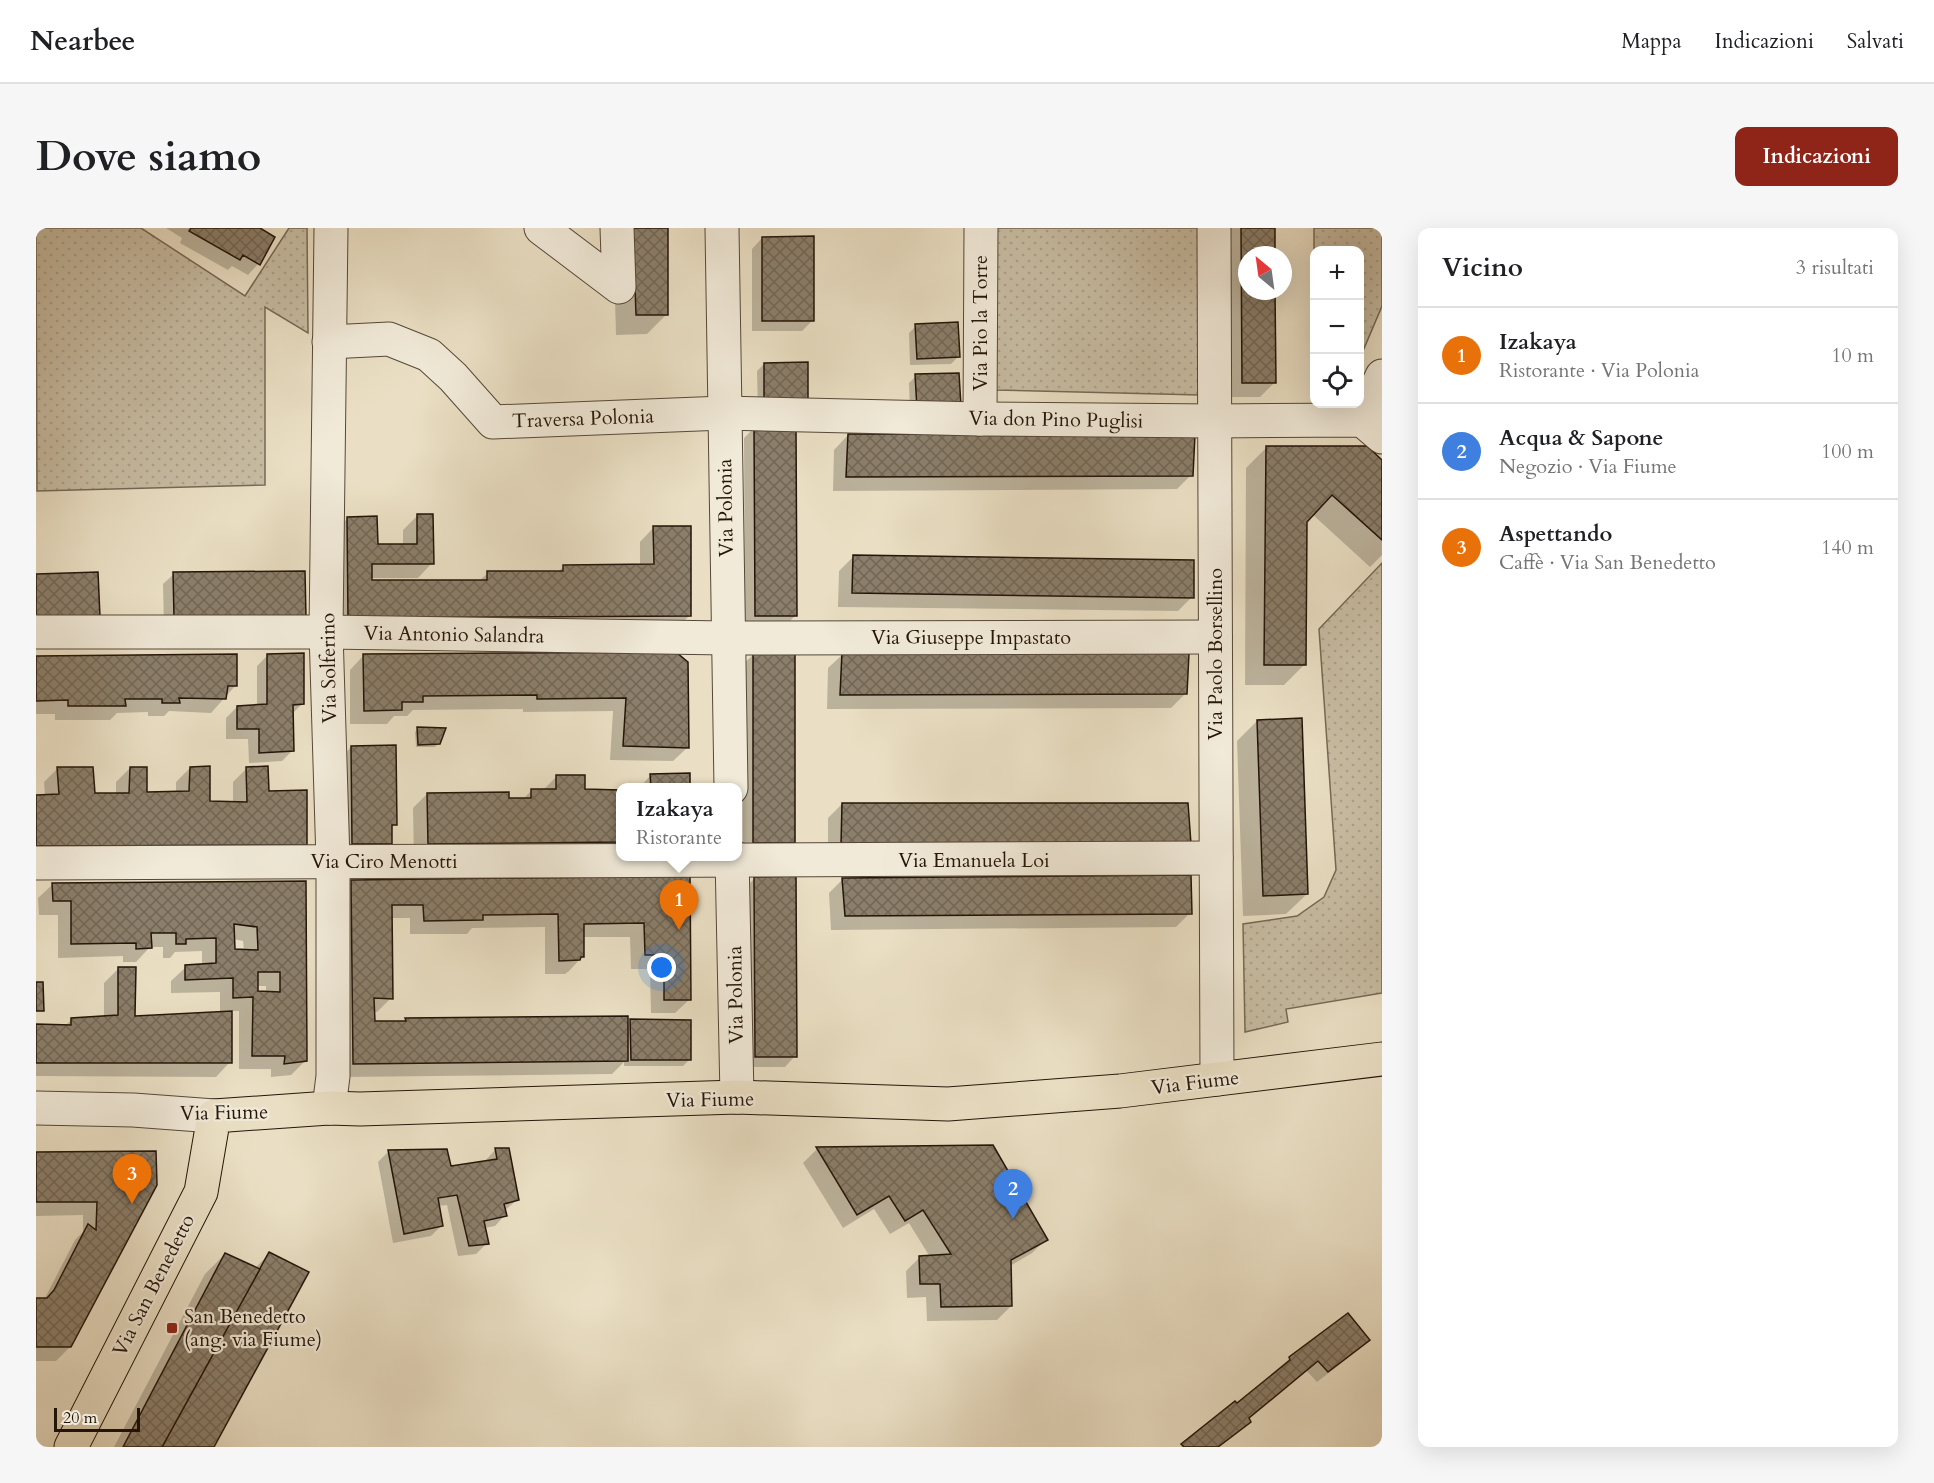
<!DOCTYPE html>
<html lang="it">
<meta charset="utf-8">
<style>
:root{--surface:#fff;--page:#f6f6f6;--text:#202124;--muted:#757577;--line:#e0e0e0;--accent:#8f2418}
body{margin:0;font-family:Cardo,serif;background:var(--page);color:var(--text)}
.controls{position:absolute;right:18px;top:18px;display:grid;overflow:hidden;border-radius:12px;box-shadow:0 6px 24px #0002}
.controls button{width:54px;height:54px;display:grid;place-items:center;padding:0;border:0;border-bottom:2px solid var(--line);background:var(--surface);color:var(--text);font:30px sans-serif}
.compass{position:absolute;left:1202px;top:18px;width:54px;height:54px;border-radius:50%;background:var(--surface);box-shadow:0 6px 24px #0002;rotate:331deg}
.scale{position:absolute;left:18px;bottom:15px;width:86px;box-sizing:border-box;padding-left:6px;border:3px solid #241509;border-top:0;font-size:16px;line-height:21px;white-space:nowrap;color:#241509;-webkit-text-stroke:4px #f1ead9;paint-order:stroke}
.you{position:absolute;left:626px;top:740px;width:21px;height:21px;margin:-15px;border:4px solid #fff;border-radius:50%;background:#1a73e8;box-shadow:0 0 0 9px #1a73e833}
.badge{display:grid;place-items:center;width:39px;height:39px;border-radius:50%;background:var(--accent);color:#fff;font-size:20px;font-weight:700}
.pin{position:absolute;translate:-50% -50px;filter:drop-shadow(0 2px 3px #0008)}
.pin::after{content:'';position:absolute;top:32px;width:21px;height:18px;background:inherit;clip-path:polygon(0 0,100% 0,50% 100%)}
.popup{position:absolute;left:580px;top:555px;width:126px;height:78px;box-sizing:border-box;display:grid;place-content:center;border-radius:12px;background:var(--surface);filter:drop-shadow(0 2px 4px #0005);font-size:20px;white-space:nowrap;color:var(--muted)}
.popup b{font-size:22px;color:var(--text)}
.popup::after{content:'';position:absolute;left:50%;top:100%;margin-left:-12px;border:12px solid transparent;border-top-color:var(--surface)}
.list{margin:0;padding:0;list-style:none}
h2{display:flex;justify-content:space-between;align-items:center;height:78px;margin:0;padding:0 24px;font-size:26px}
h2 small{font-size:20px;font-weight:400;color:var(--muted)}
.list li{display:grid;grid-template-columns:39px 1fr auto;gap:18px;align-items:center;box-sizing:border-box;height:96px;padding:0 24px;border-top:2px solid var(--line)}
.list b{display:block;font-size:22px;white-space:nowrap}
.list p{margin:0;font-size:20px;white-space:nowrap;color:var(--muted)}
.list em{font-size:20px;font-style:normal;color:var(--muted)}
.icon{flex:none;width:33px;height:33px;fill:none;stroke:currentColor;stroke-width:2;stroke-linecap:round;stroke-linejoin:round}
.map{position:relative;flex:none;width:1346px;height:1219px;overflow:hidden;border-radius:12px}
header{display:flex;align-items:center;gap:36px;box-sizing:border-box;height:84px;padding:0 30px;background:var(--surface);border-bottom:2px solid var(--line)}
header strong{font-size:28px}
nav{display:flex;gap:33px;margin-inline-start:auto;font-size:21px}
.intro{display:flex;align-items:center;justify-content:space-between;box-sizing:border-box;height:144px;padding:0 36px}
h1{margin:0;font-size:42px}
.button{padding:15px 27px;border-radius:12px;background:var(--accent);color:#fff;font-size:21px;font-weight:700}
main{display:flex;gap:36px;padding:0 36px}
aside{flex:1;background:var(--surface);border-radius:12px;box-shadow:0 6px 24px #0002}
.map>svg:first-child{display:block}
</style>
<header>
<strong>Nearbee</strong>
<nav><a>Mappa</a><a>Indicazioni</a><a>Salvati</a></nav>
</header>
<div class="intro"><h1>Dove siamo</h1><a class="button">Indicazioni</a></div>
<main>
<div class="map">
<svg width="1346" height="1219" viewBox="0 0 1346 1219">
<defs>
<pattern id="green-dots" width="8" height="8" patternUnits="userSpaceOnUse" patternTransform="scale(1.5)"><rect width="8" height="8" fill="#c8bda4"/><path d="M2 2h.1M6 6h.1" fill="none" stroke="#aca28c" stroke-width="1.8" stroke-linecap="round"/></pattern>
<pattern id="building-cross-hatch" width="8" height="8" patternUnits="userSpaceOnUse" patternTransform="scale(1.5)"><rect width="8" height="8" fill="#8b7e6a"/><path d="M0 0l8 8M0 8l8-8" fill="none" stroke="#716655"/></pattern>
</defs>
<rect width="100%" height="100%" fill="#eadfc4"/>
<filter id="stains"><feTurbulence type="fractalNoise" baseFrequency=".00333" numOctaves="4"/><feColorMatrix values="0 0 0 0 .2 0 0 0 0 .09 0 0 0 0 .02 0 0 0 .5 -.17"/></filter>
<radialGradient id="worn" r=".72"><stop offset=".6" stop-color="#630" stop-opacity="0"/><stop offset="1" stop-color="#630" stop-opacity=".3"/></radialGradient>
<g fill="url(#green-dots)" stroke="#766956" stroke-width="1.5">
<polygon points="0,0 105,0 209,68 253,0 271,0 272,105 229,79 229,257 1,263"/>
<polygon points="960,0 1163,0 1164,167 960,162"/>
<polygon points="1278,0 1346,0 1346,78 1324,130 1324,22 1278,22 1278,43"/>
<polygon points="1346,335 1346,765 1250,781 1252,794 1209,804 1207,696 1261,688 1288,669 1300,642 1283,401"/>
</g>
<g fill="#0003" fill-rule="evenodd">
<polygon points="130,0 221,0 222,36 212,47 196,38 192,42 144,15 146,10"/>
<polygon points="577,0 630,0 631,86 611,106 580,107"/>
<polygon points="1191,0 1238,0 1238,27 1211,27 1211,63 1238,63 1239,154 1224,169 1192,169"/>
<polygon points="726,10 777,92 766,103 716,103 716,21"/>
<polygon points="880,98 922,129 915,136 874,137 873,105"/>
<polygon points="728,136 770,136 722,185 721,143"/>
<polygon points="922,146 874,187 873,155 880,148"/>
<polygon points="719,199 760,387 749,398 709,398 708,210"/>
<polygon points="812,207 1155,247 1141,261 797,263 798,222"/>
<polygon points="1231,219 1346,234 1346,327 1334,339 1276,286 1269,294 1268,437 1248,457 1209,457 1210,240"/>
<polygon points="382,287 396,335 382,350 334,350 334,354 443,353 452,345 522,344 528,338 604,338 604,314 618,299 654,387 640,401 298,403 298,304 312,290 340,317 367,317 367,302"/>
<polygon points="817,329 1156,369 1142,383 802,379 803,343"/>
<polygon points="138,346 268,388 128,399 127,356"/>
<polygon points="640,425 652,519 637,533 574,532 577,483 487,484 487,481 377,482 371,488 358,488 351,496 314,496 314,442 328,427"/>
<polygon points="807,426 1149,466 1135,480 791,481 792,440"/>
<polygon points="232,427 267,475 256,486 256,523 246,533 213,535 212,511 190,511 190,490 201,479 221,478 221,438"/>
<polygon points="717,427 758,614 747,625 707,625 706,437"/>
<polygon points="0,429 200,457 175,485 133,483 128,488 112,488 112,484 81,485 74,492 19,492 19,486 0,486"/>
<polygon points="1221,493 1271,666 1250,686 1207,688 1201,513"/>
<polygon points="382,501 402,516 399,519 380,519 379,504"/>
<polygon points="315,519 359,596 354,601 355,615 344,626 305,626 305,530"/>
<polygon points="22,540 58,567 80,566 80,554 94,540 109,565 140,565 140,554 154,540 173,574 197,575 197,554 211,540 232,564 269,616 255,630 0,631 0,568 9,568 8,554"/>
<polygon points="615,547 653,560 603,560"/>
<polygon points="520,549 547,563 584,563 584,627 378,630 377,580 391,566 486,572 496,562 506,563"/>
<polygon points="806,576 1153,615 792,631 792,590"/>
<polygon points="653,650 654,771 639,785 615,785 614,741 595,741 594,709 547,709 547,728 533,743 529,746 509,746 509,699 436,700 431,706 374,706 374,690 354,690 355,770 341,784 337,784 338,795 367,795 370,791 590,798 595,793 654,831 647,838 588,838 588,834 576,846 304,849 302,668 316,653"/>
<polygon points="719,650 759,828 749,839 709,839 708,661"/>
<polygon points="807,651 1154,685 1140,699 795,702 793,665"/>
<path d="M269,654L270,832L255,847L235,849V841H203V783H194V834L180,849L0,848V797L29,798L36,791L68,790V755L82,741L98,790L184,785V764L135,765V753L150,739L166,738V723L139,724L134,730H127V719H114L100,734H87V728L22,730V687H3L2,670L17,656ZM197,711L207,713L208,723H198ZM220,758H230V765H220Z"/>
<polygon points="956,919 1010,1011 996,1025 974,1038 975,1078 961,1092 891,1093 890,1069 871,1070 870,1043 884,1029 894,1029 873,995 854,1006 838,981 807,1000 767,935 781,921"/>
<polygon points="459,922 472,922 481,972 468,983 469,987 459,998 448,1000 451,1015 440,1026 422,1028 411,977 402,978 406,997 395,1008 357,1015 342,934 353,923 414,940 449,934 449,933"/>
<polygon points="119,924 34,1119 20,1133 0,1133 0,1071 8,1072 39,1012 47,1004 47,987 0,988 0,925"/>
<polygon points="189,1026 219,1040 233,1026 176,1219 78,1219 169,1046"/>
<polygon points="1332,1112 1321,1123 1281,1154 1270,1142 1211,1191 1213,1194 1202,1204 1183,1219 1145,1219 1199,1175 1200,1177 1254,1130"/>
</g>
<g fill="url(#building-cross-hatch)" stroke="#241509" stroke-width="1.5" fill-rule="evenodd">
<polygon points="155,0 224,0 239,9 224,37 207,27 204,32 153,3"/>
<polygon points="597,0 632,0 632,87 600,87"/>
<polygon points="1205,0 1239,0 1239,27 1211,27 1211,63 1239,63 1240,155 1206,155"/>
<polygon points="778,8 778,93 726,93 726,9"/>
<polygon points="922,94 924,129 881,131 879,96"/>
<polygon points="772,134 772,178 728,178 728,135"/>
<polygon points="923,145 925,178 881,181 879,146"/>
<polygon points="718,198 760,198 761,388 719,388"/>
<polygon points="812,206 1159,206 1157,248 810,249"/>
<polygon points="1230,218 1331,218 1346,232 1346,312 1296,267 1271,294 1270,437 1228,437"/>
<polygon points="381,286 397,286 398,336 336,336 336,352 451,352 451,343 527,343 527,337 618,336 617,298 655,298 655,388 312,390 311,289 341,288 342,316 381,316"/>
<polygon points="817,327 1158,332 1158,370 816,365"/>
<polygon points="269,343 270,389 138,389 137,344"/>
<polygon points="62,344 64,389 0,389 0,346"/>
<polygon points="640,424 652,434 653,520 587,518 590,470 501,471 501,467 387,468 387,474 366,474 366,482 328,483 327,426"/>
<polygon points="806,424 1153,425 1151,466 804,467"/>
<polygon points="268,425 268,476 257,477 258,523 223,525 223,501 201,501 201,478 231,476 231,426"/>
<rect x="717" y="425" width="42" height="190"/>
<polygon points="201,426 201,458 192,458 190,471 143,470 144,475 126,475 126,471 89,471 90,478 32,478 32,472 0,473 0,428"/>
<polygon points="1266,490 1272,666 1227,668 1221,492"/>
<polygon points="381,499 410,500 404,516 382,517"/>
<polygon points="360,517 361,597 356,597 356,616 316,616 315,518"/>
<polygon points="174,538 174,573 211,574 210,539 232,538 233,563 271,562 271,617 0,618 0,567 23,566 21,539 57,539 59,565 93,565 94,539 111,539 111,564 153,563 154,539"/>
<polygon points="654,545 654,560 615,560 614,546"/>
<polygon points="520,547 549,547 549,561 584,562 584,614 392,616 391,565 473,564 473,570 495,570 495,561 520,561"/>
<polygon points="806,575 1152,575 1155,616 805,617"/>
<polygon points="1155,647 1156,686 809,688 806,650"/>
<polygon points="654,648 655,772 628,772 628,727 609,727 608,695 548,696 548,729 545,729 544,732 523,733 522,686 447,687 447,692 388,693 387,677 356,677 357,771 338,770 339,793 370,793 369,790 592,788 592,833 317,836 315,652"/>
<polygon points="760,648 761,829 719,829 718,649"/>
<path d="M270,653L271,833L248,836L249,828H216L217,769L197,770V750L149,752V737L180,735V710L150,711V716H140V705H115L116,720L100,721V715L35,716V673H17L16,655ZM198,696L221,699L222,722L199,721ZM222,744H244V764L222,763Z"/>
<polygon points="82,739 100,739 99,788 196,783 196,835 0,835 0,796 35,797 35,790 82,787"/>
<polygon points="0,754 7,754 8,783 0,783"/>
<polygon points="594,791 655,792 655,832 595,832"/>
<polygon points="957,917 1012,1012 975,1032 976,1078 905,1079 904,1056 884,1056 883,1028 915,1026 887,982 869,993 853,968 821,987 780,919"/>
<polygon points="459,920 473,920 483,972 468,976 471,988 448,993 453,1016 433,1018 421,967 402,970 407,998 368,1006 352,922 411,921 415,938 461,931"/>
<polygon points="120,923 121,957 35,1119 0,1119 0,1070 11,1070 18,1062 52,996 60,1002 61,974 0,974 0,924"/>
<polygon points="233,1024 273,1044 178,1219 126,1219"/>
<polygon points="189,1025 224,1041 126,1219 87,1219"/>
<polygon points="1312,1085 1334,1112 1292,1144 1282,1133 1213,1190 1215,1194 1182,1219 1148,1219 1145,1216 1199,1173 1201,1175 1254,1132 1253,1129"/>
</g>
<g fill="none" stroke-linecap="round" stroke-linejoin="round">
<g stroke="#564838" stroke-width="35">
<g id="minor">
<polyline points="505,0 583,59 581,0"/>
<polyline points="686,0 695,560"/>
<polyline points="1178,0 1181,851"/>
<polyline points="293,114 353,111 393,127 417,149 457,194 688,185 944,191 1178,193 1326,192 1346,209"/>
<polyline points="944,191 945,0"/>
<polyline points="1326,192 1346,148"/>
<polyline points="0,404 290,404 691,410 1179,409"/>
<polyline points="696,628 701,869"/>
<polyline points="0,635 1180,630"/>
<polyline points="0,880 97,882 178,888"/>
<polyline points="293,880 297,848 297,633 290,404 295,0"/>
</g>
</g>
<g stroke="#241509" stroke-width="35">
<polyline id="major" points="35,1219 165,964 178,888 293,880 324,881 701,869 912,876 1084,863 1346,831"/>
</g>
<use href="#minor" stroke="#f1ead9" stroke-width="33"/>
<use href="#major" stroke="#eadfc4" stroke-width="33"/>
</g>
<rect fill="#8f2418" stroke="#f1ead9" stroke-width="2" x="130" y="1094" width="12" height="12" rx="3"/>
<g text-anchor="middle" stroke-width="4.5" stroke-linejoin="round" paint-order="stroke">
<g font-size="20" fill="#241509" stroke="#f1ead9">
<text transform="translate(944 95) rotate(-90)" y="7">Via Pio la Torre</text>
<text transform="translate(547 190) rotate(-2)" y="7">Traversa Polonia</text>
<text transform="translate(1020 191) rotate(1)" y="7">Via don Pino Puglisi</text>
<text transform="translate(689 280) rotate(-91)" y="7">Via Polonia</text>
<text transform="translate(418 406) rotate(1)" y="7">Via Antonio Salandra</text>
<text x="935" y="416">Via Giuseppe Impastato</text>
<text transform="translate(1179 426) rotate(-90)" y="7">Via Paolo Borsellino</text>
<text transform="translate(292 440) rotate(-91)" y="7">Via Solferino</text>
<text x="938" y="639">Via Emanuela Loi</text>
<text x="348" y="640">Via Ciro Menotti</text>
<text transform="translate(699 767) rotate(-91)" y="7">Via Polonia</text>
<text transform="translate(1159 854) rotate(-7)" y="7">Via Fiume</text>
<text transform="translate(674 871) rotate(-1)" y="7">Via Fiume</text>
<text transform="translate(188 884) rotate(-1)" y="7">Via Fiume</text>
<text transform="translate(117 1057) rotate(-63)" y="7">Via San Benedetto</text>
</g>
<g font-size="20" fill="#241509" stroke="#f1ead9" text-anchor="start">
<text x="148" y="1095">San Benedetto<tspan x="148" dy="23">(ang. via Fiume)</tspan></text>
</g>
</g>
<rect width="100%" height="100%" filter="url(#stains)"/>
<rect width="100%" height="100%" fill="url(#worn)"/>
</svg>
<div class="controls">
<button>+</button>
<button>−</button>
<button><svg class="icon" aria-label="locate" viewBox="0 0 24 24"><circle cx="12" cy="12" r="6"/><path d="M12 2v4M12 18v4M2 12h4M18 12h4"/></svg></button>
</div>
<svg class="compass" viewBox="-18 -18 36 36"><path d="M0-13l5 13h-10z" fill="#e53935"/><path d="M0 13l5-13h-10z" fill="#757577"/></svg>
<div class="scale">20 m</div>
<div class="you"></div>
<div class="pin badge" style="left:643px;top:702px;background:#e8710a">1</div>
<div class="popup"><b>Izakaya</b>Ristorante</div>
<div class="pin badge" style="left:977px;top:991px;background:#3f7fe0">2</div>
<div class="pin badge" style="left:96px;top:976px;background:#e8710a">3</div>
</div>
<aside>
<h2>Vicino<small>3 risultati</small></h2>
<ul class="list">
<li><span class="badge" style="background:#e8710a">1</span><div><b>Izakaya</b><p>Ristorante · Via Polonia</p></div><em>10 m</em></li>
<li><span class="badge" style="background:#3f7fe0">2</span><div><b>Acqua &amp; Sapone</b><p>Negozio · Via Fiume</p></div><em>100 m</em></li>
<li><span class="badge" style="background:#e8710a">3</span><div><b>Aspettando</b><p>Caffè · Via San Benedetto</p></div><em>140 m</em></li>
</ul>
</aside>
</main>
